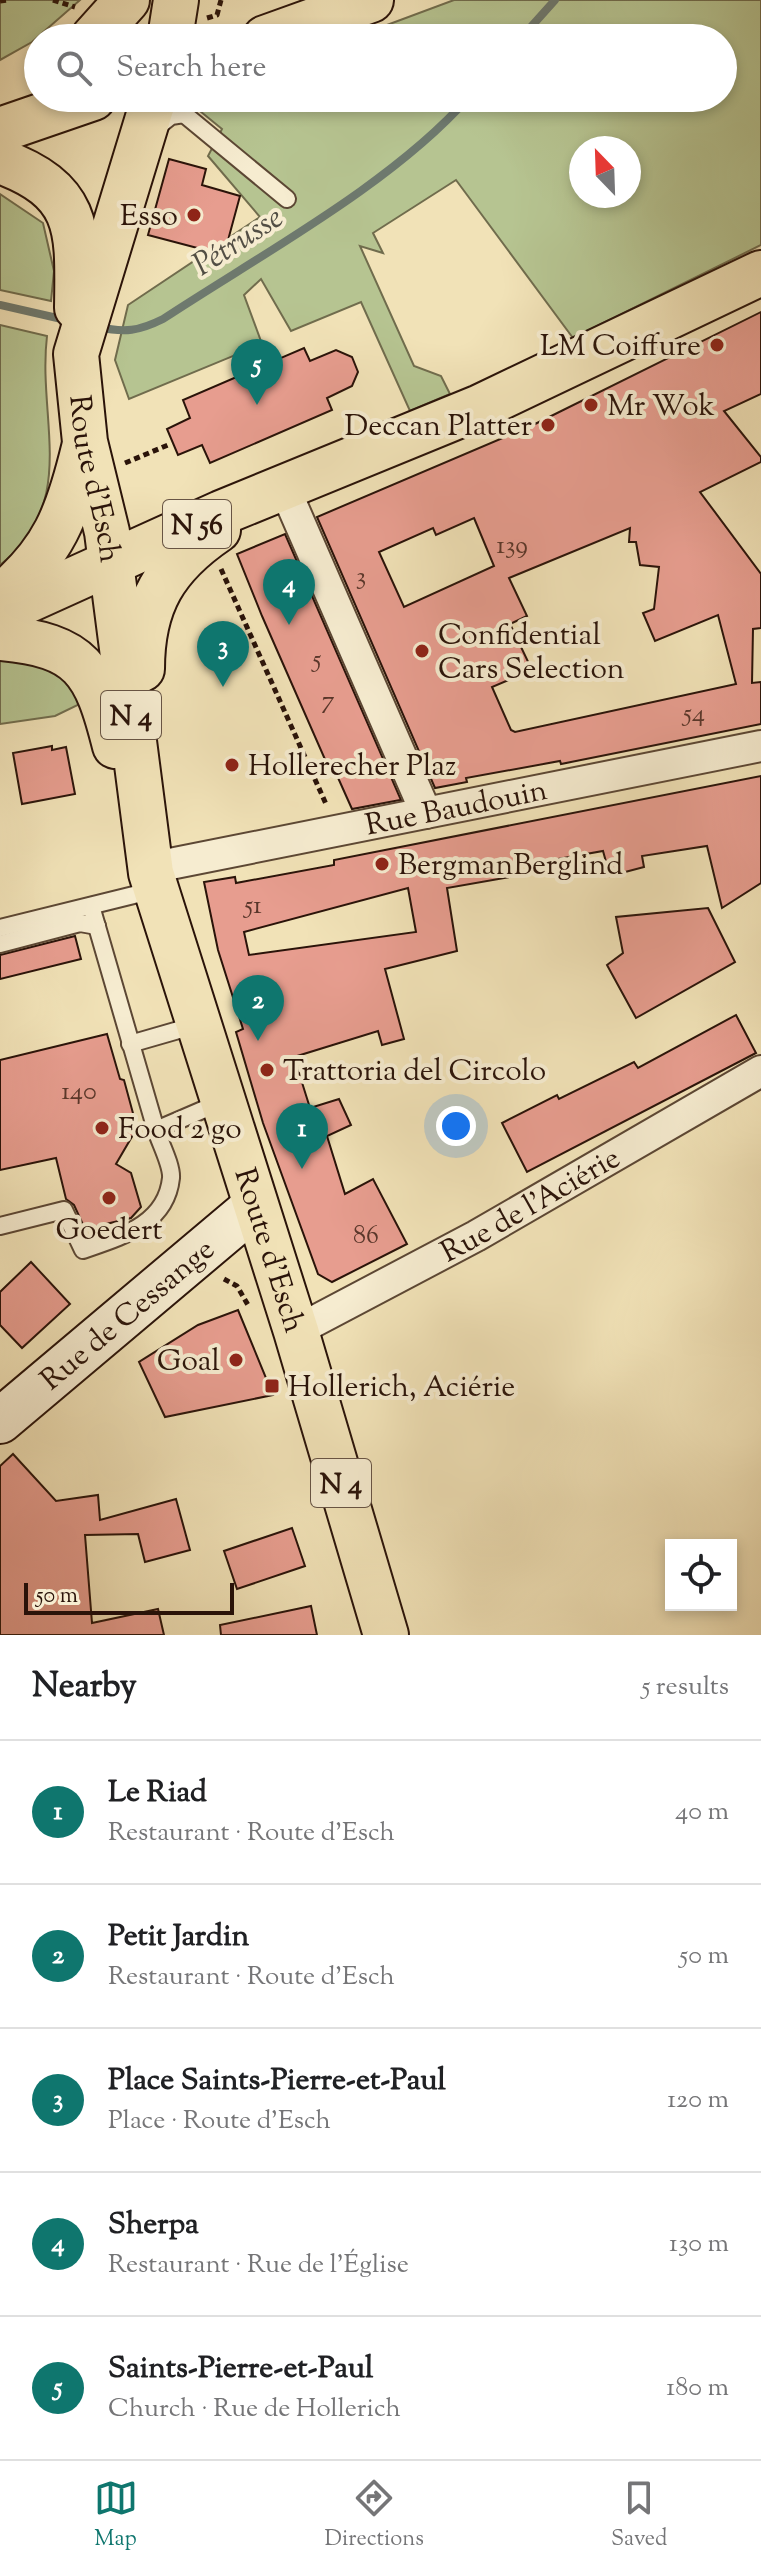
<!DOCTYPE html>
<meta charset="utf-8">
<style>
:root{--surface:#fff;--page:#f2f2f2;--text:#202124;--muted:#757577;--line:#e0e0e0;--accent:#0f766e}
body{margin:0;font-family:"Sorts Mill Goudy",serif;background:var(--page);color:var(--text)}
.controls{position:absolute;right:24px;bottom:24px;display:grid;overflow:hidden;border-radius:0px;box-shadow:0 4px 12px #0003}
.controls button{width:72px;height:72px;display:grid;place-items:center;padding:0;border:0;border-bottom:2px solid var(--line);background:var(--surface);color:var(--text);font:40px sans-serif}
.compass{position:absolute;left:569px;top:136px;width:72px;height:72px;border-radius:50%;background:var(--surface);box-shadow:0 4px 12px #0003;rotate:337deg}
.scale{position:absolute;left:24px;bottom:20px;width:210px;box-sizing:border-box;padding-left:8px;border:4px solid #2a1309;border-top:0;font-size:22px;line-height:28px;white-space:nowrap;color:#2a1309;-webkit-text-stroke:6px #f6ecd0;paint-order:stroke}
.you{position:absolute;left:456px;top:1126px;width:28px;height:28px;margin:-20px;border:6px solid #fff;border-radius:50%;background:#1a73e8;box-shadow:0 0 0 12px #1a73e833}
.badge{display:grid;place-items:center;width:52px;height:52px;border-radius:50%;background:var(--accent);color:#fff;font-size:26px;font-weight:700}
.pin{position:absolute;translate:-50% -66px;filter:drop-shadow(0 2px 4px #0008)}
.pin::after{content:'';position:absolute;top:42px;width:28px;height:24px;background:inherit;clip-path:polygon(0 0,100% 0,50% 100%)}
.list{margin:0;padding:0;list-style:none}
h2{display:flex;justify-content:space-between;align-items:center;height:104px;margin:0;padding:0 32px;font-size:34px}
h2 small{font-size:26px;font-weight:400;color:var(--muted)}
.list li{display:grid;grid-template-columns:52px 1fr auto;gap:24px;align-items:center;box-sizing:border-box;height:144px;padding:0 32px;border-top:2px solid var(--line)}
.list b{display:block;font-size:30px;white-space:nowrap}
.list p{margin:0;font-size:26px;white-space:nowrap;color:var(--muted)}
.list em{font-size:26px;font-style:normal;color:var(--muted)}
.icon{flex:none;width:44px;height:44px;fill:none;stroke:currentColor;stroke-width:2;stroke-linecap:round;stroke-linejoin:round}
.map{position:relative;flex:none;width:761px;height:1635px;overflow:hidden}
.search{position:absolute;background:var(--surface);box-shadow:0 4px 12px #0003;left:24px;right:24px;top:24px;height:88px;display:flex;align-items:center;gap:20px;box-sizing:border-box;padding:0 28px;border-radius:44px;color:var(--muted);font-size:30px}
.sheet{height:824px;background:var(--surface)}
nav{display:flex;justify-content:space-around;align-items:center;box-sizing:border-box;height:112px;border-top:2px solid var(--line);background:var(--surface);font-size:22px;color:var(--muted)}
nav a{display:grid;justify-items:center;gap:4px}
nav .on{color:var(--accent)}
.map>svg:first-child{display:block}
</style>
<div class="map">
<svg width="761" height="1635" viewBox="0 0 761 1635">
<rect width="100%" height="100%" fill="#f1e2b7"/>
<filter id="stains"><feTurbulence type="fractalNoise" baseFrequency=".0025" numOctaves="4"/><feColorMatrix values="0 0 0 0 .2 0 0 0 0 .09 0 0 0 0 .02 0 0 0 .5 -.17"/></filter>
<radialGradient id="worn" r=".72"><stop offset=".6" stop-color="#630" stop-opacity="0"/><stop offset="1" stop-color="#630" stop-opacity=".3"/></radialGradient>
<g fill="#b6c491" stroke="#706c4d" stroke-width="2" fill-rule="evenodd">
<polygon points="0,0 80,0 32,42 0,60"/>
<path d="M454,0H761V245L573,338L456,180L373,233L383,253L360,246L414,366L441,376L450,394L410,411L361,302L291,331L261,279L244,295L262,344L129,399L115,360L128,305L260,217L208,156L222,129L195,107L205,98H723V38H352ZM581,148H629V196H581Z"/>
<polygon points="0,194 43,223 54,271 51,301 0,290"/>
<path d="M0,325L47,336C37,420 80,502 0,565Z"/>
<polygon points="0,657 60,672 86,701 55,716 0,724"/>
</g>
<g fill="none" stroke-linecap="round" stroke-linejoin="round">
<g stroke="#6e796e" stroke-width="8">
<polyline points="521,38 555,0"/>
<polyline points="0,305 66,320"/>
<path d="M98,327C125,333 139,331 163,319C260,255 392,184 468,98"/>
</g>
</g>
<g fill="#e79d8f" stroke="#2a1309" stroke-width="2" fill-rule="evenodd">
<polygon points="169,159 206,169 202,185 240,196 224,255 148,235"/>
<path d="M761,312V394L724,411L761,457V462L700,492L761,574V628L753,629L752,683L761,682V724L561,764L560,761L466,778L467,782L435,788L317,517L531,426ZM474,518L494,566L404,607L379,552L433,528L436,535ZM630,528L629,542H636L640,565L659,567L654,609L643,613L655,641L718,615L736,684L515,732L511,730L492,687L532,670L510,624L527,616L509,578Z"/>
<polygon points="304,348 310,361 336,350 352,357 358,372 352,386 327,398 332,410 210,463 202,445 178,455 167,429 190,418 183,400"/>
<polygon points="285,534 401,800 400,800 352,809 331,762 327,764 262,616 237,554"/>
<polygon points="52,746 52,750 66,747 75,794 22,804 13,753"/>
<path d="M761,776V883L722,908L707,846L642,856L644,867L610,876L603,851L508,868L510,877L447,888L457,951L385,969L404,1039L382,1045L378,1031L294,1057L310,1108L339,1099L351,1125L327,1136L345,1194L373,1179L407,1244L332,1282L318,1274L263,1123L236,1032L243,1029L218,950L204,882L235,877L236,883L334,865V860ZM408,888L416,932L249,955L244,932Z"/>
<polygon points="708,908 735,962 636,1018 607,965 623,953 616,917"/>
<polygon points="75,936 81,959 0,979 0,955"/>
<polygon points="736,1015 756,1053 527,1172 502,1123 557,1095 559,1099 634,1062 638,1068"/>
<polygon points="107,1034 120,1079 124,1080 137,1128 116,1164 131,1173 141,1207 131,1218 85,1229 74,1205 66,1199 56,1158 0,1170 0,1060"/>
<polygon points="31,1262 70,1304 22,1348 0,1325 0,1292"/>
<polygon points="238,1310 273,1395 165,1417 139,1362 198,1325"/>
<polygon points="13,1454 56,1501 98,1495 100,1520 176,1499 190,1550 145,1562 138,1534 85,1535 92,1623 158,1609 164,1635 0,1635 0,1466"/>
<polygon points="292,1528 305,1566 237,1589 224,1551"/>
<polygon points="311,1606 317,1635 221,1635 220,1625"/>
</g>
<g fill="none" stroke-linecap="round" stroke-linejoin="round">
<g stroke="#5c4734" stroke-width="20">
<g id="lane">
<polyline points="156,128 171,116 184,114 287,199"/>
<polyline points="91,906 156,1130"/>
<polyline points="0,928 154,890"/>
<polyline points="0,944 80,923 97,926"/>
<polyline points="130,1044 196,1025"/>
<path d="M0,1226L64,1210L83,1250C120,1237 166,1225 171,1178C172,1165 160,1143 156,1130L221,1102"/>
</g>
</g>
<g stroke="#5c4734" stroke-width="34">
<g id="street">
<polyline points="284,487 426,813"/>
<path id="s1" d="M150,868L761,746"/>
<path id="s2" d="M296,1331L476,1236L761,1071"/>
</g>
</g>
<g stroke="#2a1309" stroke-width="48">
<g id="secondary">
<path id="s3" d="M0,1421L255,1206"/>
</g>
</g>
<g stroke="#2a1309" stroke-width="48">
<g id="primary">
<polyline points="93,38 127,0"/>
<polyline points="170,38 176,0"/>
<polyline points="265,38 371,0"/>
<path id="s4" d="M154,98L76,354L85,442L107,532L151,873L296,1331L386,1635"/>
<polyline points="0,130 93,98"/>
<path d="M0,161C82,191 78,230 77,308"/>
<path d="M0,597C54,553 68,514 84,448"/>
<polyline points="0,613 221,513 480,407 761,273"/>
<path d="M0,638C82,645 96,670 115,746"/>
<path d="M142,669C142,604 165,566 218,530"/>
</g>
</g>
<g stroke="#2a1309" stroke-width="5" stroke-dasharray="6 4" stroke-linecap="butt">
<polyline points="53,0 75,7"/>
<polyline points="0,1 7,0"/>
<polyline points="207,18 217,15 221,0"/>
<polyline points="125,463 168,445"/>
<polyline points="221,569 326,804"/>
<polyline points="224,1279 237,1286 248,1305"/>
</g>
<use href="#lane" stroke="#f6ecd0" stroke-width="16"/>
<use href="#street" stroke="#f6ecd0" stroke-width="30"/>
<use href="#secondary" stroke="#f6ecd0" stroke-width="44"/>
<use href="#primary" stroke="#f1e2b7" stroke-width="44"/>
</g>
<g fill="#8f2418" stroke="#f6ecd0" stroke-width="3">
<circle cx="194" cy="215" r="8"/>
<circle cx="717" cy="345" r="8"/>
<circle cx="591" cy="405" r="8"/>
<circle cx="548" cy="425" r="8"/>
<circle cx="422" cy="651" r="8"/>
<circle cx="232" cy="765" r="8"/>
<circle cx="382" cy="864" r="8"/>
<circle cx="267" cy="1070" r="8"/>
<circle cx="102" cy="1128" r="8"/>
<circle cx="109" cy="1198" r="8"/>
<circle cx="236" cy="1360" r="8"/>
<rect x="264" y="1378" width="16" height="16" rx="4"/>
</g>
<g text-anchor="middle" stroke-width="8" stroke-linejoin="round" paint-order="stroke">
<g font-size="26" fill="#59362a">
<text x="512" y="553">139</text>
<text x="361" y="584">3</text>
<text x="317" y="667">5</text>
<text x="328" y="708">7</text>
<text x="694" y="721">54</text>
<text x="253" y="913">51</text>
<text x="79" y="1099">140</text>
<text x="366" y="1243">86</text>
</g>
<g fill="#f6ecd0" stroke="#675445" stroke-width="2">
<rect x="163" y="500" width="68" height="48" rx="6"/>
<rect x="101" y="691" width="60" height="48" rx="6"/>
<rect x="311" y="1459" width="60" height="48" rx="6"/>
</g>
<g font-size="28" font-weight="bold" fill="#2a1309">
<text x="197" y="534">N 56</text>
<text x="131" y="725">N 4</text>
<text x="341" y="1493">N 4</text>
</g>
<g font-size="30" fill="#2a1309" stroke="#f6ecd0" text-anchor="start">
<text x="178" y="225" text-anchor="end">Esso</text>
<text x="701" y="355" text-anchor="end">LM Coiffure</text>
<text x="607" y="415">Mr Wok</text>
<text x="532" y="435" text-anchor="end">Deccan Platter</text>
<text x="438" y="644">Confidential<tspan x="438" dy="34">Cars Selection</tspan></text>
<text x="248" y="775">Hollerecher Plaz</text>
<text x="398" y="874">BergmanBerglind</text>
<text x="283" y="1080">Trattoria del Circolo</text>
<text x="118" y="1138">Food 2 go</text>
<text x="109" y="1239" text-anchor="middle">Goedert</text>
<text x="220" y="1370" text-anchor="end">Goal</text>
<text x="288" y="1396">Hollerich, Aciérie</text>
</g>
<g font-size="30" fill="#2a1309" stroke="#f6ecd0">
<text dy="10" stroke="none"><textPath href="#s4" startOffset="394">Route d'Esch</textPath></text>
<text dy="10" stroke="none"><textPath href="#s1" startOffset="312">Rue Baudouin</textPath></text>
<text dy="10" stroke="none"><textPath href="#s2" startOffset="266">Rue de l'Aciérie</textPath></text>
<text dy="10" stroke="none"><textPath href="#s4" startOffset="1188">Route d'Esch</textPath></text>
<text dy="10" stroke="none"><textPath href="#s3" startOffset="166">Rue de Cessange</textPath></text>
</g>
<g font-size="32" font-style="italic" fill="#524e44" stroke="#f6ecd0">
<text transform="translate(237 240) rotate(-33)" y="11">Pétrusse</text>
</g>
</g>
<rect width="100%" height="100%" filter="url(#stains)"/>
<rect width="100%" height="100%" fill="url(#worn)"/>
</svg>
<div class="controls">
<button><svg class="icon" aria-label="locate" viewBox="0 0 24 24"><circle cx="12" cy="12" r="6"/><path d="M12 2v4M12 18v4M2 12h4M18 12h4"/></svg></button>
</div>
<svg class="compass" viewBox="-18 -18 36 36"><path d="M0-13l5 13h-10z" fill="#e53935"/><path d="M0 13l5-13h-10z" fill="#757577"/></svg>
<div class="scale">50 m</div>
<div class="you"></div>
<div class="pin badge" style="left:302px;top:1169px">1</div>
<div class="pin badge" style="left:258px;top:1041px">2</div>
<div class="pin badge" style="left:223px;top:687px">3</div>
<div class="pin badge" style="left:289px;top:625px">4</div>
<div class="pin badge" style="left:257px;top:405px">5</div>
<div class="search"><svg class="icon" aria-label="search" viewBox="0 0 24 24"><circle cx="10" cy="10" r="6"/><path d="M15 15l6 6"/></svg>Search here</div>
</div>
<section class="sheet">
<h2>Nearby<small>5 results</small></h2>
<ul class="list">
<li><span class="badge">1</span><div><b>Le Riad</b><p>Restaurant · Route d'Esch</p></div><em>40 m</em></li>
<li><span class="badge">2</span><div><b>Petit Jardin</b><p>Restaurant · Route d'Esch</p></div><em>50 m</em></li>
<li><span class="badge">3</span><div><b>Place Saints-Pierre-et-Paul</b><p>Place · Route d'Esch</p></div><em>120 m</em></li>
<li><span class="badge">4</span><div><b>Sherpa</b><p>Restaurant · Rue de l'Église</p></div><em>130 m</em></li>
<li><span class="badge">5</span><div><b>Saints-Pierre-et-Paul</b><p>Church · Rue de Hollerich</p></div><em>180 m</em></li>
</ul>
</section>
<nav>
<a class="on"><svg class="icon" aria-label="map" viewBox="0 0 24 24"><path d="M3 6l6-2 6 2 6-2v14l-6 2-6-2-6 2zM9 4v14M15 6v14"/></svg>Map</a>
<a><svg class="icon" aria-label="directions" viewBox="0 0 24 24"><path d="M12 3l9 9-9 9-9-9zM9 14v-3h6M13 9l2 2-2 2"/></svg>Directions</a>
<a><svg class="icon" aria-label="saved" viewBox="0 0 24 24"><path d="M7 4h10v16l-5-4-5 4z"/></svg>Saved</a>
</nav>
